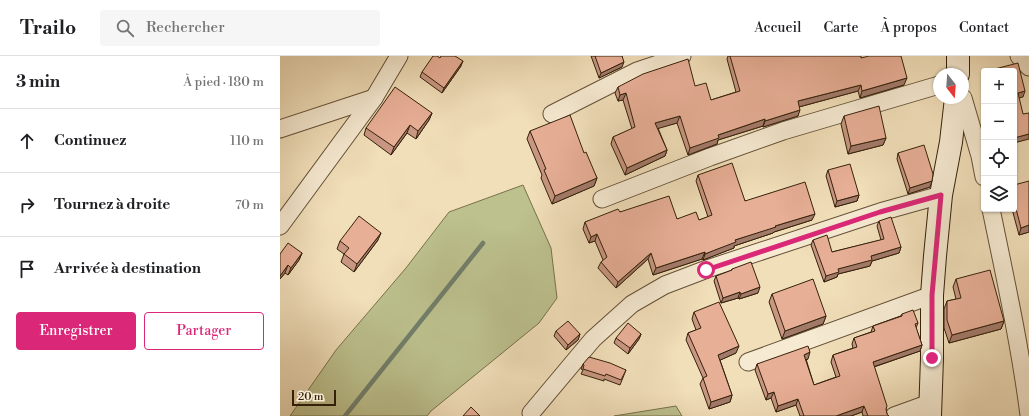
<!DOCTYPE html>
<html lang="fr">
<meta charset="utf-8">
<style>
:root{--surface:#fff;--page:#f6f6f6;--text:#202124;--muted:#757577;--line:#e0e0e0;--accent:#db2777}
body{margin:0;font-family:"Libre Bodoni",serif;background:var(--page);color:var(--text)}
.controls{position:absolute;right:12px;top:12px;display:grid;overflow:hidden;border-radius:4px;box-shadow:0 1px 3px #0004}
.controls button{width:36px;height:36px;display:grid;place-items:center;padding:0;border:0;border-bottom:1px solid var(--line);background:var(--surface);color:var(--text);font:20px sans-serif}
.compass{position:absolute;left:653px;top:12px;width:36px;height:36px;border-radius:50%;background:var(--surface);box-shadow:0 1px 3px #0004;rotate:163deg}
.scale{position:absolute;left:12px;bottom:10px;width:44px;box-sizing:border-box;padding-left:4px;border:2px solid #35210a;border-top:0;font-size:11px;line-height:14px;white-space:nowrap;color:#35210a;-webkit-text-stroke:3px #f6ead2;paint-order:stroke}
.stop{position:absolute;width:12px;height:12px;margin:-9px;border:3px solid #db2777;border-radius:50%;background:#fff}
.stop.end{background:#db2777;border-color:#fff;box-shadow:0 1px 4px #0008}
.list{margin:0;padding:0;list-style:none}
h2{display:flex;justify-content:space-between;align-items:center;height:52px;margin:0;padding:0 16px;font-size:17px}
h2 small{font-size:13px;font-weight:400;color:var(--muted)}
.list li{display:grid;grid-template-columns:26px 1fr auto;gap:12px;align-items:center;box-sizing:border-box;height:64px;padding:0 16px;border-top:1px solid var(--line)}
.list b{display:block;font-size:15px;white-space:nowrap}
.list em{font-size:13px;font-style:normal;color:var(--muted)}
.actions{display:flex;gap:8px;padding:12px 16px}
.actions a{flex:1;padding:9px 0;border:1px solid var(--accent);border-radius:4px;text-align:center;font-size:14px;color:var(--accent)}
.actions .main{background:var(--accent);color:#fff}
.icon{flex:none;width:22px;height:22px;fill:none;stroke:currentColor;stroke-width:2;stroke-linecap:round;stroke-linejoin:round}
.map{position:relative;flex:none;width:749px;height:360px;overflow:hidden}
header{display:flex;align-items:center;gap:24px;box-sizing:border-box;height:56px;padding:0 20px;background:var(--surface);border-bottom:1px solid var(--line)}
header strong{font-size:19px}
nav{display:flex;gap:22px;margin-inline-start:auto;font-size:14px}
.search{width:280px;height:36px;background:var(--page);display:flex;align-items:center;gap:10px;box-sizing:border-box;padding:0 14px;border-radius:4px;color:var(--muted);font-size:15px}
main{display:flex}
aside{flex:1;background:var(--surface)}
.map>svg:first-child{display:block}
</style>
<header>
<strong>Trailo</strong>
<div class="search"><svg class="icon" aria-label="search" viewBox="0 0 24 24"><circle cx="10" cy="10" r="6"/><path d="M15 15l6 6"/></svg>Rechercher</div>
<nav><a>Accueil</a><a>Carte</a><a>À propos</a><a>Contact</a></nav>
</header>
<main>
<aside>
<h2>3 min<small>À pied · 180 m</small></h2>
<ul class="list">
<li><svg class="icon" aria-label="ahead" viewBox="0 0 24 24"><path d="M12 20V5M6 11l6-6 6 6"/></svg><div><b>Continuez</b></div><em>110 m</em></li>
<li><svg class="icon" aria-label="right" viewBox="0 0 24 24"><path d="M7 20v-9h11M14 6l5 5-5 5"/></svg><div><b>Tournez à droite</b></div><em>70 m</em></li>
<li><svg class="icon" aria-label="arrive" viewBox="0 0 24 24"><path d="M6 21V4h12l-3 4 3 4H6"/></svg><div><b>Arrivée à destination</b></div></li>
</ul>
<div class="actions"><a class="main">Enregistrer</a><a>Partager</a></div>
</aside>
<div class="map">
<svg width="749" height="360" viewBox="0 0 749 360">
<rect width="100%" height="100%" fill="#f1dfba"/>
<filter id="stains"><feTurbulence type="fractalNoise" baseFrequency=".005" numOctaves="4"/><feColorMatrix values="0 0 0 0 .2 0 0 0 0 .09 0 0 0 0 .02 0 0 0 .5 -.17"/></filter>
<radialGradient id="worn" r=".72"><stop offset=".6" stop-color="#630" stop-opacity="0"/><stop offset="1" stop-color="#630" stop-opacity=".3"/></radialGradient>
<g fill="#bcc18e" stroke="#78714c">
<polygon points="243,129 271,192 277,242 259,267 151,355 147,360 10,360 56,294 126,212 169,156"/>
<polygon points="396,350 402,360 334,360"/>
</g>
<g fill="none" stroke-linecap="round" stroke-linejoin="round">
<polyline stroke="#727f6b" stroke-width="4.5" points="65,360 203,187"/>
<g stroke="#645036" stroke-width="19">
<g id="street">
<polyline points="739,0 749,11"/>
<polyline points="683,42 700,100 704,121"/>
<polyline points="272,58 357,15 402,0"/>
<polyline points="0,73 94,42"/>
<polyline points="322,143 430,101 503,75 659,29"/>
<path d="M711,153C725,221 740,289 749,359"/>
<polyline points="0,170 94,42 119,0"/>
<polyline points="468,306 652,239"/>
<polyline points="251,357 313,283 352,248 385,229 427,213 600,156 661,139"/>
<polyline points="614,360 650,347"/>
</g>
</g>
<g stroke="#35210a" stroke-width="24">
<g id="secondary">
<polyline points="678,18 678,0"/>
<polyline points="650,360 652,302 652,239 655,200 661,139 671,86 676,42"/>
</g>
</g>
<use href="#street" stroke="#f6ead2" stroke-width="17"/>
<use href="#secondary" stroke="#f6ead2" stroke-width="22"/>
</g>
<g fill="#c89682" stroke="#35210a">
<polygon points="311,0 342,0 342,11 319,22"/>
<polygon points="448,0 581,2 624,29 580,42 578,35 519,51 518,60 483,71 483,70 438,84 437,88 408,99 397,67 378,72 387,94 385,100 345,119 331,88 333,81 352,73 343,44 338,45 335,37 338,31 415,30 431,44 456,36 447,3"/>
<polygon points="160,2 181,10 162,37 140,21 142,16"/>
<polygon points="152,57 149,64 136,83 127,77 111,99 84,79 86,72"/>
<polygon points="564,60 606,82 603,89 568,98 561,68"/>
<polygon points="250,75 304,97 317,122 314,130 272,148 261,122 262,119 247,83"/>
<polygon points="618,97 650,131 628,138 617,103"/>
<polygon points="548,114 579,139 577,145 555,151 546,120"/>
<polygon points="418,119 465,145 532,164 494,176 493,177 454,190 454,192 433,200 423,204 422,203 373,219 368,203 336,232 318,212 321,206 323,204 315,185 309,187 303,173 305,166 340,156 397,163 419,164 428,161 416,125"/>
<polygon points="734,129 749,176 739,179 732,153 734,153"/>
<polygon points="599,165 621,191 619,197 592,205 590,210 558,218 557,221 544,226 531,189 533,184 552,196 601,184 597,170"/>
<polygon points="98,184 74,216 61,206 64,198 57,193 60,185"/>
<polygon points="22,197 19,204 8,219 5,217 0,223 0,198"/>
<polygon points="452,213 478,237 459,243 458,242 441,247 434,225 436,220 451,215"/>
<polygon points="676,223 724,265 721,273 669,287 664,272 664,253 667,245 676,243 673,231"/>
<polygon points="492,238 546,260 543,268 502,283 489,246"/>
<polygon points="414,256 456,297 440,304 452,339 450,346 429,353 420,328 423,322 406,284 408,277 416,274 412,263"/>
<polygon points="622,258 638,267 636,272 642,289 640,295 594,311 606,353 607,358 609,360 583,360 582,356 571,360 520,360 516,349 496,356 491,342 486,344 475,314 477,308 528,303 526,303 534,329 556,321 551,306 553,299 573,292 572,288 574,282 591,276 593,270 621,260"/>
<polygon points="276,275 300,278 298,284 286,294 274,280"/>
<polygon points="361,278 359,283 348,298 334,287 336,282"/>
<polygon points="303,308 346,314 340,329 324,323 324,325 301,318 303,314 301,313"/>
</g>
<g fill="#a27a6a" stroke="#35210a">
<polygon points="183,5 181,10 162,37 164,32"/>
<polygon points="344,6 342,11 319,22 321,17"/>
<polygon points="627,22 624,29 580,42 582,35"/>
<polygon points="581,29 578,35 515,52 518,45"/>
<polygon points="745,35 743,41 735,43 738,37"/>
<polygon points="346,37 343,44 338,45 340,39"/>
<polygon points="520,54 518,60 483,71 485,65"/>
<polygon points="152,57 149,64 136,83 138,75"/>
<polygon points="400,60 397,67 373,74 375,67"/>
<polygon points="485,63 483,70 438,84 437,88 408,99 410,92 438,79"/>
<polygon points="130,69 127,77 111,99 114,91"/>
<polygon points="749,78 749,83 734,87 734,82"/>
<polygon points="606,82 603,89 568,98 571,90"/>
<polygon points="387,94 385,100 345,119 347,112"/>
<polygon points="317,122 314,130 272,148 275,140"/>
<polygon points="652,125 650,131 628,138 630,132"/>
<polygon points="579,139 577,145 555,151 557,145"/>
<polygon points="535,158 532,164 494,176 493,177 454,190 454,192 423,204 425,198 455,184 495,170"/>
<polygon points="749,169 749,176 739,179 741,172"/>
<polygon points="101,177 98,184 74,216 77,208"/>
<polygon points="317,178 315,185 309,187 311,181"/>
<polygon points="621,191 619,197 592,205 590,210 558,218 557,221 544,226 546,220 558,213 591,200"/>
<polygon points="425,196 422,203 373,219 376,212"/>
<polygon points="22,197 19,204 8,219 11,212"/>
<polygon points="371,197 368,203 336,232 338,226"/>
<polygon points="8,209 5,217 0,223 0,220"/>
<polygon points="480,231 478,237 459,243 461,238"/>
<polygon points="460,236 458,242 441,247 443,242"/>
<polygon points="546,260 543,268 502,283 505,275"/>
<polygon points="724,265 721,273 669,287 672,279"/>
<polygon points="300,278 298,284 286,294 288,289"/>
<polygon points="361,278 359,283 348,298 350,292"/>
<polygon points="642,289 640,295 590,312 593,306"/>
<polygon points="459,290 456,297 436,306 438,299"/>
<polygon points="530,296 528,303 522,305 524,299"/>
<polygon points="494,336 491,342 486,344 488,338"/>
<polygon points="452,339 450,346 429,353 431,346"/>
<polygon points="518,343 516,349 496,356 498,350"/>
<polygon points="584,350 582,356 571,360 556,360"/>
</g>
<g fill="#e8af97" stroke="#35210a">
<polygon points="153,0 157,0 160,2 161,0 175,0 183,5 164,32 142,16"/>
<polygon points="315,0 342,0 344,6 321,17"/>
<polygon points="450,0 581,0 581,2 589,0 621,0 627,22 582,35 581,29 518,45 520,54 485,65 485,63 438,79 439,82 410,92 400,60 375,67 387,94 347,112 333,81 355,71 346,37 340,39 338,31 363,18 408,3 415,30 426,27 431,44 460,35"/>
<polygon points="738,7 745,35 738,37 743,58 749,57 749,78 734,82 734,15 707,15"/>
<polygon points="115,31 152,57 138,75 130,69 114,91 86,72"/>
<polygon points="599,50 606,82 571,90 564,60"/>
<polygon points="290,59 304,97 306,96 317,122 275,140 264,114 266,113 250,75"/>
<polygon points="644,89 653,118 652,125 630,132 618,97"/>
<polygon points="452,107 465,145 525,126 535,158 495,170 496,171 455,184 456,186 435,194 425,198 425,196 376,212 371,197 338,226 321,206 327,201 317,178 311,181 305,166 338,153 340,156 389,140 397,163 416,156 419,164 432,159 418,119"/>
<polygon points="570,108 579,139 557,145 548,114"/>
<polygon points="749,125 749,169 741,172 734,145 734,129"/>
<polygon points="79,160 101,177 77,208 64,198 69,192 60,185"/>
<polygon points="611,161 621,191 591,200 592,204 558,213 559,216 546,220 533,184 547,179 552,196 604,183 599,165"/>
<polygon points="8,187 22,197 11,212 8,209 0,220 0,198"/>
<polygon points="471,206 480,231 461,238 460,236 443,242 436,220 452,214 452,213"/>
<polygon points="710,214 724,265 672,279 667,264 667,245 681,242 676,223"/>
<polygon points="533,223 546,260 505,275 492,238"/>
<polygon points="439,246 459,290 438,299 452,339 431,346 423,322 427,320 408,277 421,272 414,256"/>
<polygon points="633,254 638,267 635,268 642,289 593,306 607,350 606,353 607,358 609,360 588,360 584,350 556,360 524,360 518,343 498,350 494,336 488,338 477,308 528,290 530,296 524,299 534,329 560,320 553,299 577,291 574,282 595,275 593,270 622,260 622,258"/>
<polygon points="288,265 300,278 288,289 276,275"/>
<polygon points="348,267 361,278 350,292 336,282"/>
<polygon points="309,301 330,307 346,314 341,324 326,318 325,320 303,313 304,309 303,308"/>
<polygon points="191,351 200,360 183,360"/>
</g>
<g fill="none" stroke-linecap="round" stroke-linejoin="round">
<polyline stroke="#db2777" stroke-width="5" points="426,214 600,156 661,139 652,239 652,302"/>
</g>
<rect width="100%" height="100%" filter="url(#stains)"/>
<rect width="100%" height="100%" fill="url(#worn)"/>
</svg>
<div class="controls">
<button>+</button>
<button>−</button>
<button><svg class="icon" aria-label="locate" viewBox="0 0 24 24"><circle cx="12" cy="12" r="6"/><path d="M12 2v4M12 18v4M2 12h4M18 12h4"/></svg></button>
<button><svg class="icon" aria-label="layers" viewBox="0 0 24 24"><path d="M12 4l9 5-9 5-9-5zM3 14l9 5 9-5"/></svg></button>
</div>
<svg class="compass" viewBox="-18 -18 36 36"><path d="M0-13l5 13h-10z" fill="#e53935"/><path d="M0 13l5-13h-10z" fill="#757577"/></svg>
<div class="scale">20 m</div>
<div class="stop" style="left:426px;top:214px"></div>
<div class="stop end" style="left:652px;top:302px"></div>
</div>
</main>
